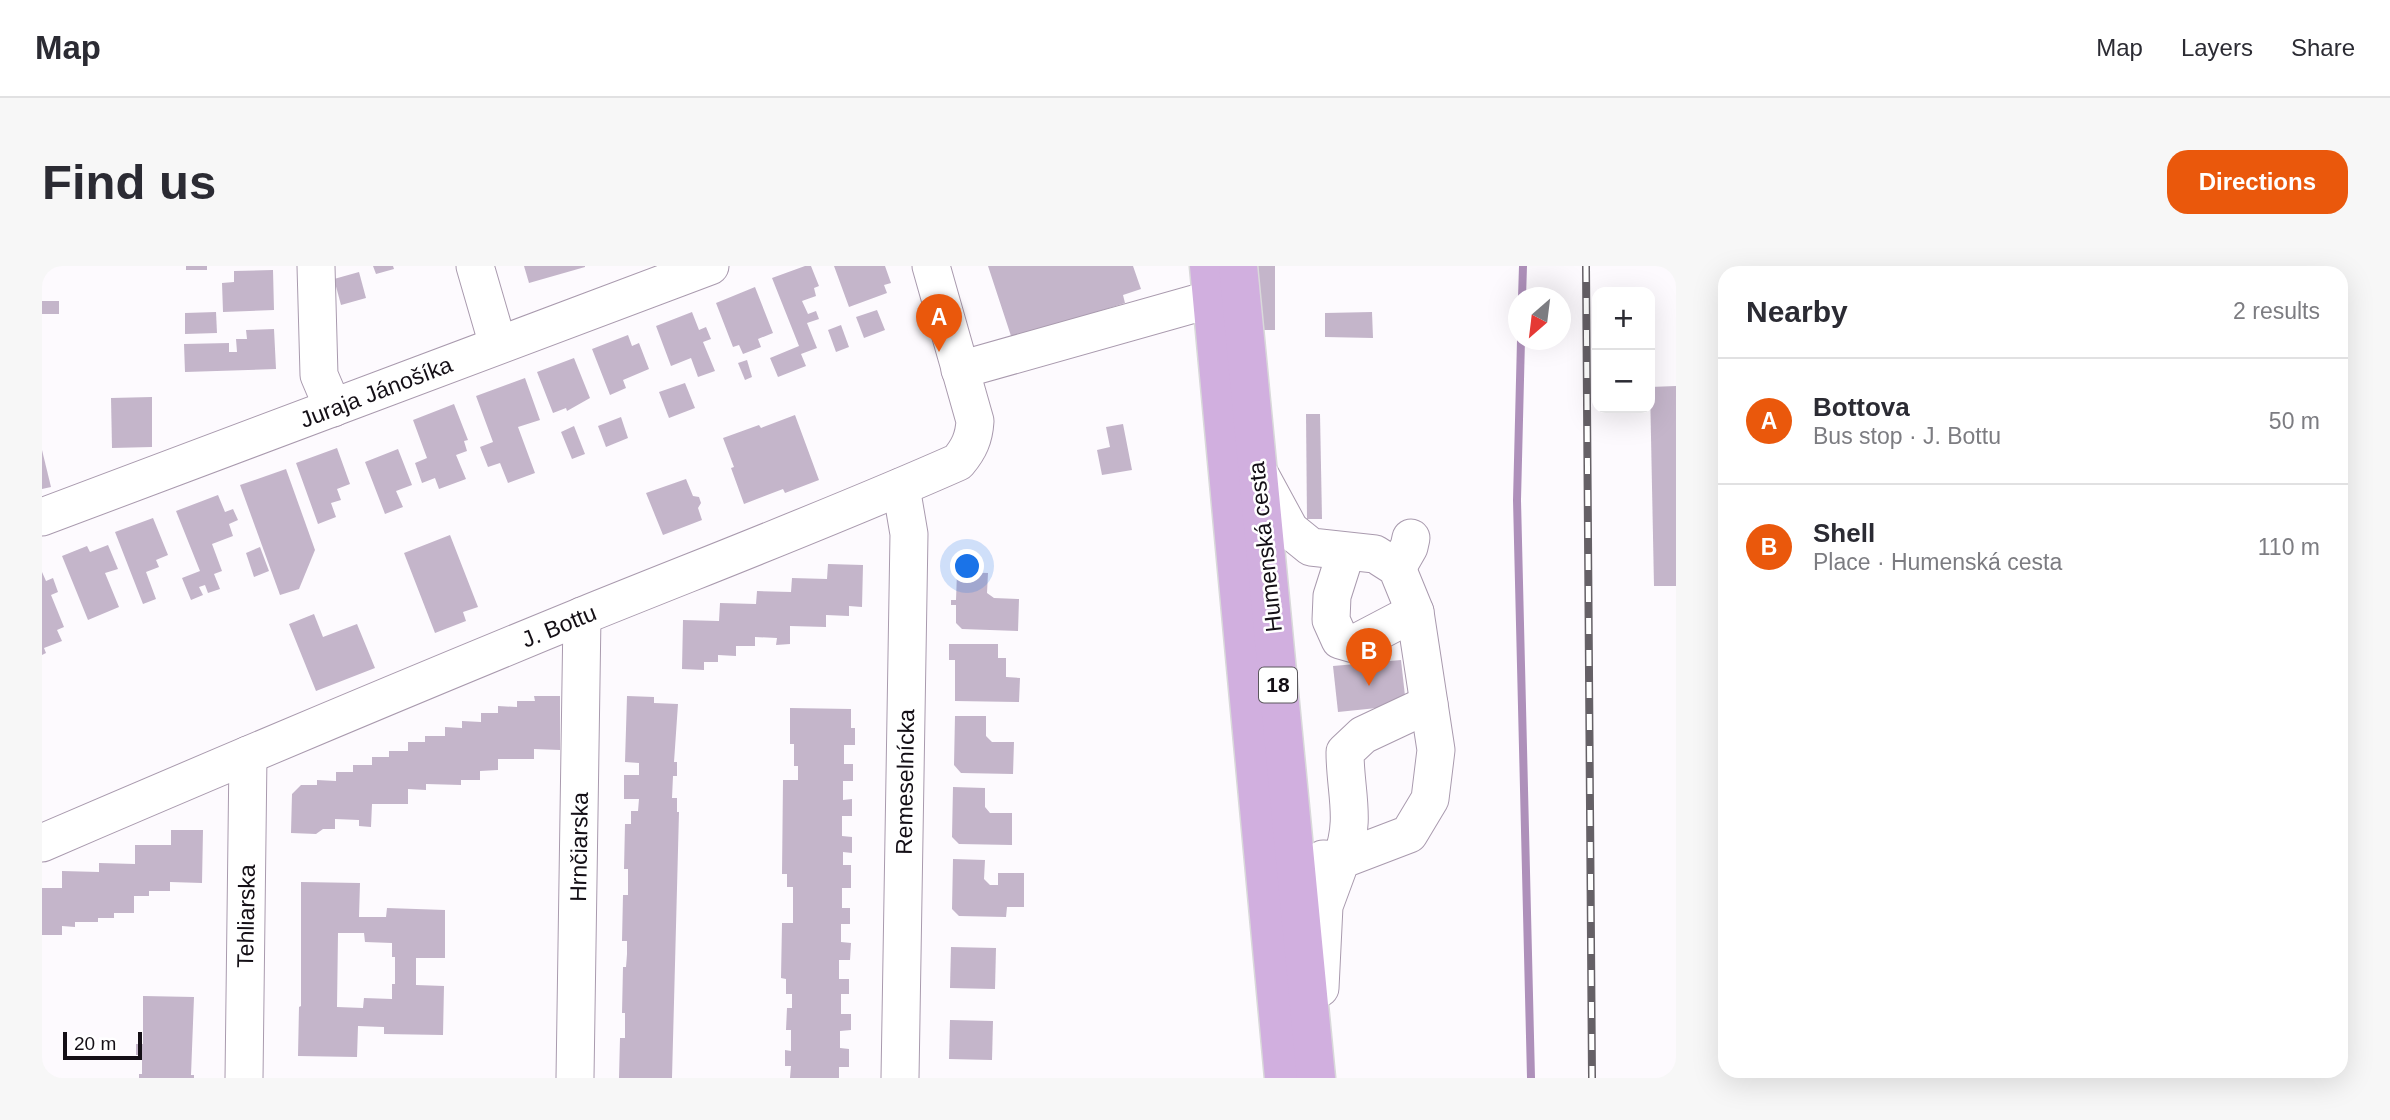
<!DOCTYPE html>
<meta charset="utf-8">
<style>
:root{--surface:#fff;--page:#f7f7f7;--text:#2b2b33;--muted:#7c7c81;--line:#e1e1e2;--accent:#ea580c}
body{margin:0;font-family:Helvetica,sans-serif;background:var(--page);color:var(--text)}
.controls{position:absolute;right:21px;top:21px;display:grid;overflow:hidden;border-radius:14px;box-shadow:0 7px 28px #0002}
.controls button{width:63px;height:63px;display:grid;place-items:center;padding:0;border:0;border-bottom:2px solid var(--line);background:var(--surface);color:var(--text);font:35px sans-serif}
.compass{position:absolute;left:1466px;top:21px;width:63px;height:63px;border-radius:50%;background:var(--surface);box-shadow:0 7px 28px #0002;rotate:208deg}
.scale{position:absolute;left:21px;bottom:18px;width:79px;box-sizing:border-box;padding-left:7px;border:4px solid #140f16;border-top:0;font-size:19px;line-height:24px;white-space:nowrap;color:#140f16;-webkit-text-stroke:5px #fff;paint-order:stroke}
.you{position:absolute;left:926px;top:301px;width:24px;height:24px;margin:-18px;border:5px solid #fff;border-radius:50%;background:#1a73e8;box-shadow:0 0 0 10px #1a73e833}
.badge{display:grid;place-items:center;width:46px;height:46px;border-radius:50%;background:var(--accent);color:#fff;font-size:23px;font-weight:700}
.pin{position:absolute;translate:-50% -58px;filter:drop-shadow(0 2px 4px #0008)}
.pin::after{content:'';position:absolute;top:37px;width:24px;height:21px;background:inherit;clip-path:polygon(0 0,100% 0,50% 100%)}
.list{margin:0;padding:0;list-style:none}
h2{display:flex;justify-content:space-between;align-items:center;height:91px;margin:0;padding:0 28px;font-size:30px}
h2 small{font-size:23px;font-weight:400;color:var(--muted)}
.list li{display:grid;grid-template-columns:46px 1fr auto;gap:21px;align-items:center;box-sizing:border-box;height:126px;padding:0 28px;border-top:2px solid var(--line)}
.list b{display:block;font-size:26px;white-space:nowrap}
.list p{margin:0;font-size:23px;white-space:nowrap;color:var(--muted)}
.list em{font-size:23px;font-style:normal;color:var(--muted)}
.map{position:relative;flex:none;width:1634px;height:812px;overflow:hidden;border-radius:21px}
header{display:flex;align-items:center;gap:42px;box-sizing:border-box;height:98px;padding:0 35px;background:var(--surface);border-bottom:2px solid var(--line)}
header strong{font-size:33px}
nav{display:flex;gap:38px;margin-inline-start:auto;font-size:24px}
.intro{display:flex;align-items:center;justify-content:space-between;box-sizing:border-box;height:168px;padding:0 42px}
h1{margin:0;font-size:49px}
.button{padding:18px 32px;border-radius:21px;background:var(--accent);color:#fff;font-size:24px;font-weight:700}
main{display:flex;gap:42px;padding:0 42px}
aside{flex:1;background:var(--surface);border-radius:21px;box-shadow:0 7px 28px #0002}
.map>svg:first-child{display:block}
</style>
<header>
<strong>Map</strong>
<nav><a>Map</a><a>Layers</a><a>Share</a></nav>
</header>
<div class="intro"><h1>Find us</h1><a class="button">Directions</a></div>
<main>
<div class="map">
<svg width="1634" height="812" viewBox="0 0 1634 812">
<rect width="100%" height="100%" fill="#fdfafe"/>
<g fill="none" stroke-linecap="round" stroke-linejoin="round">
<g stroke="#ae90ba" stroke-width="8">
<polyline points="1480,32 1481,0"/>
<polyline points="1479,74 1475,234 1489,812"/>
</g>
</g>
<g fill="#c4b5ca" fill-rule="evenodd">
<rect x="144" y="0" width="21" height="4"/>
<polygon points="331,0 351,0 352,3 334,8"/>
<polygon points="482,0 543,0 543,1 487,17"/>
<polygon points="763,0 769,0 777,20 772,22 774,30 760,35 766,48 774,45 777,53 765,57 775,82 759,88 764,100 736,111 728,92 757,80 730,12"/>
<polygon points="792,0 843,0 849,17 842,19 845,27 807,41"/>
<polygon points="946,0 1091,0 1099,23 1081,29 1083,37 970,73"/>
<polygon points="1216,0 1233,0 1233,64 1221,64"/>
<polygon points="231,4 232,44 181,46 180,17 192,16 192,5"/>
<polygon points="317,6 324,32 299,39 292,13"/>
<polygon points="713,21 731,67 716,73 719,81 701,88 697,79 691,81 674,37"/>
<rect x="0" y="35" width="17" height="13"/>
<polygon points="835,44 843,64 822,72 814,51"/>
<polygon points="174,46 175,67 143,68 143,47"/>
<polygon points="650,46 657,64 664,61 669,73 661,76 673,105 656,111 649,92 629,100 614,60"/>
<polygon points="1330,46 1331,72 1283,71 1283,47"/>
<polygon points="799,59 807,81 794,86 786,64"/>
<polygon points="232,63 234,103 143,106 142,78 187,77 187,86 195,86 194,73 205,73 204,64"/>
<polygon points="586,69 590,80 597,77 607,103 581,114 584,122 568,129 550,83"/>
<polygon points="532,92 548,132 525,145 524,142 511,147 495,106"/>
<polygon points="705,94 710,111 703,114 696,97"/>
<polygon points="483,112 498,154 476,161 493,207 466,217 458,197 446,201 438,181 451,176 434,130"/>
<polygon points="643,117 653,142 627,152 617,126"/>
<polygon points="1634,120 1634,320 1612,320 1608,121"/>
<polygon points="110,131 110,181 70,182 69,132"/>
<polygon points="412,138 426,174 422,175 425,185 414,189 424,213 397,223 393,212 380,217 373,197 385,192 371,154"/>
<polygon points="1264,148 1278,148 1280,253 1265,253"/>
<polygon points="753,149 777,214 743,227 741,223 702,238 689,202 692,201 681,172 717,159 719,162"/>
<polygon points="579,151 586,172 564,181 556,160"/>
<polygon points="1081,158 1090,204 1060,209 1055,184 1068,181 1064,161"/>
<polygon points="532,160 543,188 530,193 519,166"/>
<polygon points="295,182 308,218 295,223 299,234 289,237 294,251 276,258 254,197"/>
<polygon points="356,183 370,219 354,225 361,241 343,248 323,196"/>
<polygon points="0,184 9,221 0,223"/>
<polygon points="244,203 273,284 257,323 238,329 198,219"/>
<polygon points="644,213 651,230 657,231 659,237 656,242 660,254 621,269 604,227"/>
<polygon points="176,229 183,246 191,243 196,254 187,258 191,270 170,278 180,305 172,308 178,323 166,327 163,319 157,321 161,329 149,334 140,312 158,305 134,245"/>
<polygon points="111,252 126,289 114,294 117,301 104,306 114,333 101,338 73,266"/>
<polygon points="408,269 436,341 421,346 424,355 393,367 362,287"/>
<polygon points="66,279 76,303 63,307 77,341 46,354 20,290 45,280 48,286"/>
<polygon points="218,281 227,305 212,311 204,287"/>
<polygon points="786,298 821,299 820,341 807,340 807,350 784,349 784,361 748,360 748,378 734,379 735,372 713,371 713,380 694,380 694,390 676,389 676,396 662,396 662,404 640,403 641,354 677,355 678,337 714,338 715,325 749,326 750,312 785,313"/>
<polygon points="0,306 4,315 11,312 16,326 9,329 22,361 15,364 20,375 2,382 4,387 0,389"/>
<polygon points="915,306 946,307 945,327 952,332 977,333 976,365 920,363 914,357 914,339 909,339 909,334 914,334"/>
<polygon points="272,348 281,371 315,358 333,402 274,425 247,358"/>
<polygon points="907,378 956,378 956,392 964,392 964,411 978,412 977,436 913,435 913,394 907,394"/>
<polygon points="1359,394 1364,439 1296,446 1291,400"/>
<polygon points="492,430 518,430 518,484 492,483 492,493 456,493 456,504 438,505 438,514 419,514 419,519 384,518 384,524 366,523 366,538 330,538 329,561 317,560 317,554 293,553 293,563 281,563 274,568 249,567 250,528 259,519 275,519 275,514 294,515 294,506 311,506 311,499 330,499 330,491 347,491 347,485 366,485 366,476 383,476 383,470 403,470 403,461 420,462 420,455 439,456 439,447 456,447 456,440 475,441 475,435 493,435"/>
<polygon points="585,430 612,431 612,437 636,438 632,496 635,496 635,510 631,510 630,532 635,532 635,546 637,546 630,812 577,812 578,772 583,772 583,747 580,747 581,701 584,701 585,688 585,675 580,675 581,629 586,629 586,603 582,603 583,558 589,558 589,545 596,545 597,533 582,533 582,509 597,509 597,497 583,496"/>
<polygon points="748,442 809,443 809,462 813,462 813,479 802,479 802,498 811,498 811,515 801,515 801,534 810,533 810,550 800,550 800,570 810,571 810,587 801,586 801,599 809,599 809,622 800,622 800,642 808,642 808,658 799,658 799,676 809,677 808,694 797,694 797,713 807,713 807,728 799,728 799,748 809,748 809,764 798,765 798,782 807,783 807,801 797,801 797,812 748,812 749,800 743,800 743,784 749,785 749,764 744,764 745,742 750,742 750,728 744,728 744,713 739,712 740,657 751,657 751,621 745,621 745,608 740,608 741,514 756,514 756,500 752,500 752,478 748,478"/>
<polygon points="913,450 944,450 944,470 950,476 972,476 971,508 919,507 912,499"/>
<polygon points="911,521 943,522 943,541 948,547 970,547 970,579 917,578 910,571"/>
<polygon points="129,564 161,564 160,617 128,616 128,625 107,625 107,630 92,630 92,647 72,647 72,652 56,652 56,656 33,656 33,661 20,660 20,669 0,669 0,622 20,622 20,605 57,606 57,597 93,598 93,579 129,579"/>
<polygon points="911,593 943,594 942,613 948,619 956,619 956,607 982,607 982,641 965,641 964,651 917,650 910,643"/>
<path d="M259,616L318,617L317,651H344L345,642L403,644V692H374V719L402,720L401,769L342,768V761L316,760L315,791L256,790L257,741L259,740ZM296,667H322L323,676L350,677V691H353V718H350V733L322,732L321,742L295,741Z"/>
<polygon points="909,681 954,682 953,723 908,722"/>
<polygon points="101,730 152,731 149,809 152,809 152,812 97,812 97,808 100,808 100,789 94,789 94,778 101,778"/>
<polygon points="908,754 951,755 950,794 907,793"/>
</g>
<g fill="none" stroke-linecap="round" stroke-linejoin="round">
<g stroke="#a99aae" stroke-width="39">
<g id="minor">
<polyline points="274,0 277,109 291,142"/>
<polyline points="433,0 456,79"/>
<polyline points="918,104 1198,25"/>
<polyline points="1216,205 1248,264 1269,281 1333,288 1355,302 1373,346 1394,484 1388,533 1367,568 1299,594 1282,640 1278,722"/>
<polyline points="0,251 668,0"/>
<polyline points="1304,286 1290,330 1289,354 1298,374 1312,378 1373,346"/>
<polyline points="1355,302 1367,281 1369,272"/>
<path d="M0,577C179,500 359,424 540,350C666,299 792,251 916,196C927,183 932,172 933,155L889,0"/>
<path d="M1281,593L1299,594C1315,554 1303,526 1303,486L1321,469L1387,438"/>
<polyline points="202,812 206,489"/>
<polyline points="533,812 540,350"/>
<polyline points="858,812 867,268 859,221"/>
</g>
</g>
<g stroke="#d9d9da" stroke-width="41">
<g id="major">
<polyline points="1167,0 1242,812"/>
<polyline points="1196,0 1274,812"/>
</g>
</g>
<use href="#minor" stroke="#fff" stroke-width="37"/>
<use href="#major" stroke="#d1afdf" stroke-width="38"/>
<g stroke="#656066" stroke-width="8">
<polyline id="rail" points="1544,0 1550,812"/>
</g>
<use href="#rail" stroke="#fff" stroke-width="5" stroke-dasharray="16" stroke-linecap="butt"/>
</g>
<g text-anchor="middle" stroke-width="5" stroke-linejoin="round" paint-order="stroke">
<rect fill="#fff" stroke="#5a575c" stroke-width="2" x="1217" y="401.5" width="38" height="35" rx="5"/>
<g font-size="21" font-weight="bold" fill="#140f16">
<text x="1236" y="426">18</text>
</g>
<g font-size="23" fill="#140f16" stroke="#fff">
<text transform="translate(334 126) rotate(-21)" y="8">Juraja Jánošíka</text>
<text transform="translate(1223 281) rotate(-96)" y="8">Humenská cesta</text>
<text transform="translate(517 360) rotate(-22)" y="8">J. Bottu</text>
<text transform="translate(863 516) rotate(-89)" y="8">Remeselnícka</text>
<text transform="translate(537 581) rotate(-89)" y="8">Hrnčiarska</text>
<text transform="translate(204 650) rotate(-89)" y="8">Tehliarska</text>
</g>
</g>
</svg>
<div class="controls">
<button>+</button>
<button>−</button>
</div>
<svg class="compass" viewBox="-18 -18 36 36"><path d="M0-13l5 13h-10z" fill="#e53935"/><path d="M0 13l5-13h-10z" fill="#7c7c81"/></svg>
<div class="scale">20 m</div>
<div class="you"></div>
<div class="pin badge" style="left:897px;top:86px">A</div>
<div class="pin badge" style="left:1327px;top:420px">B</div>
</div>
<aside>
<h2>Nearby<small>2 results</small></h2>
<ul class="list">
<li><span class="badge">A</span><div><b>Bottova</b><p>Bus stop · J. Bottu</p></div><em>50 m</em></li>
<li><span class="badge">B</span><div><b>Shell</b><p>Place · Humenská cesta</p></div><em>110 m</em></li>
</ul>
</aside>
</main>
